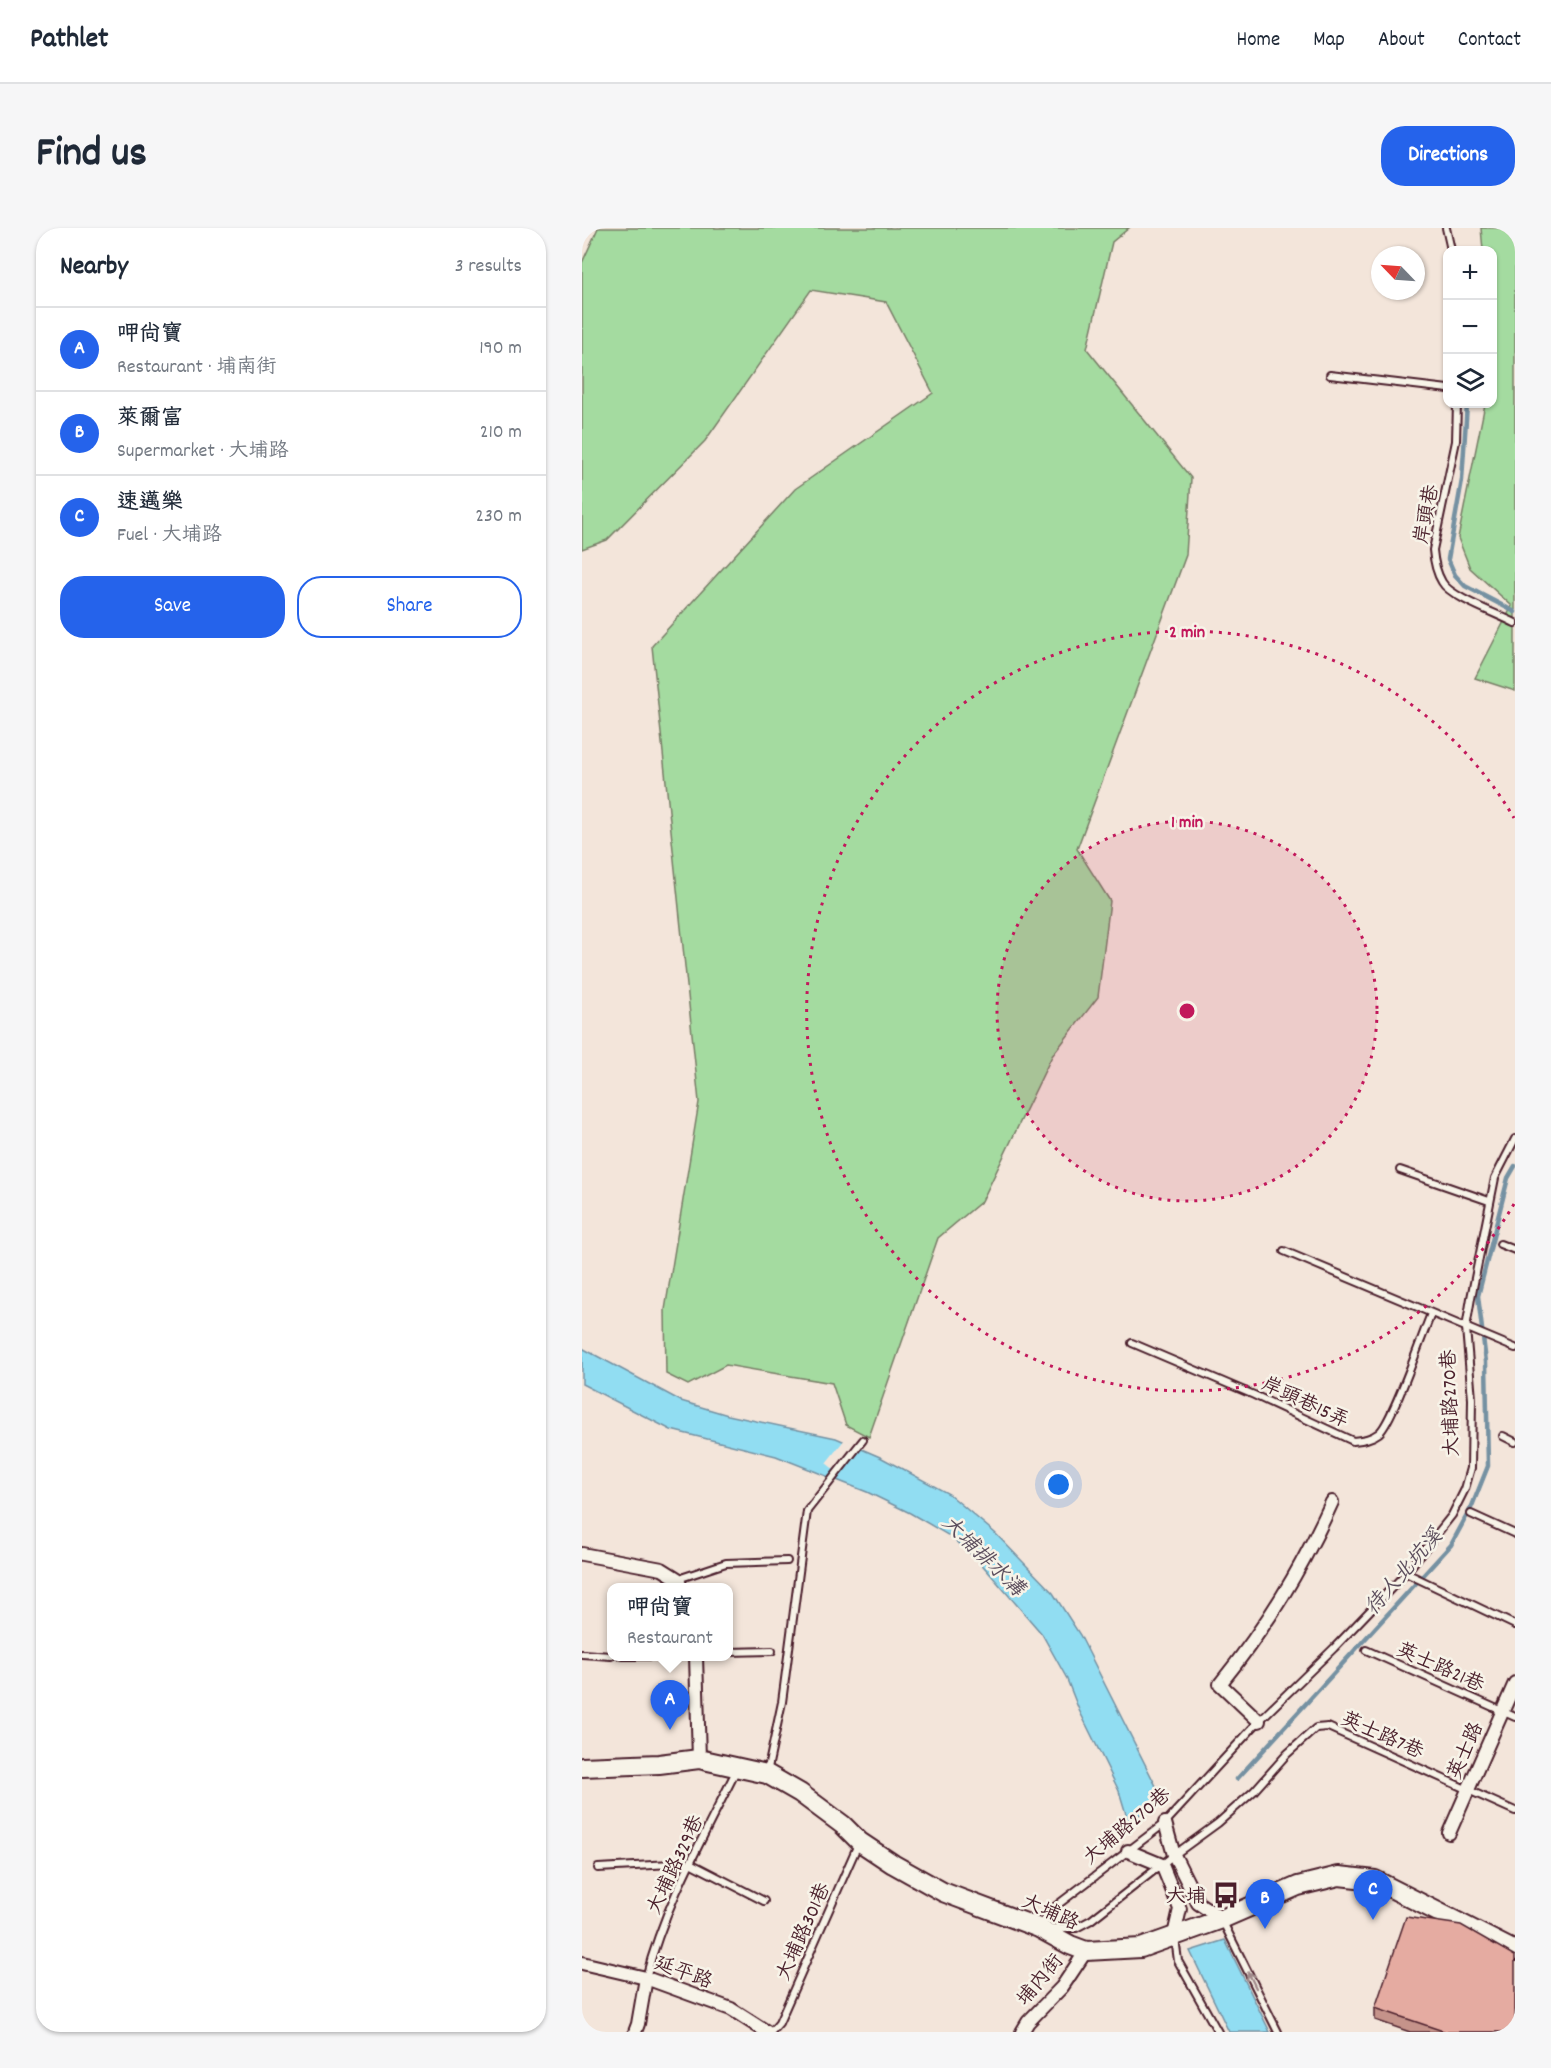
<!DOCTYPE html>
<meta charset="utf-8">
<style>
:root{--surface:#fff;--page:#f6f6f7;--text:#1f2937;--muted:#747a83;--line:#e0e1e3;--accent:#2563eb}
body{margin:0;font-family:Dekko,"LXGW WenKai TC",sans-serif;background:var(--page);color:var(--text)}
.controls{position:absolute;right:18px;top:18px;display:grid;overflow:hidden;border-radius:12px;box-shadow:0 2px 4px #0004}
.controls button{width:54px;height:54px;display:grid;place-items:center;padding:0;border:0;border-bottom:2px solid var(--line);background:var(--surface);color:var(--text);font:30px sans-serif}
.compass{position:absolute;left:789px;top:18px;width:54px;height:54px;border-radius:50%;background:var(--surface);box-shadow:0 2px 4px #0004;rotate:295deg}
.you{position:absolute;left:477px;top:1257px;width:21px;height:21px;margin:-15px;border:4px solid #fff;border-radius:50%;background:#1a73e8;box-shadow:0 0 0 9px #1a73e833}
.badge{display:grid;place-items:center;width:39px;height:39px;border-radius:50%;background:var(--accent);color:#fff;font-size:20px;font-weight:700}
.pin{position:absolute;translate:-50% -50px;filter:drop-shadow(0 2px 3px #0008)}
.pin::after{content:'';position:absolute;top:32px;width:21px;height:18px;background:inherit;clip-path:polygon(0 0,100% 0,50% 100%)}
.popup{position:absolute;left:25px;top:1355px;width:126px;height:78px;box-sizing:border-box;display:grid;place-content:center;border-radius:12px;background:var(--surface);filter:drop-shadow(0 2px 4px #0005);font-size:20px;white-space:nowrap;color:var(--muted)}
.popup b{font-size:22px;color:var(--text)}
.popup::after{content:'';position:absolute;left:50%;top:100%;margin-left:-12px;border:12px solid transparent;border-top-color:var(--surface)}
.list{margin:0;padding:0;list-style:none}
h2{display:flex;justify-content:space-between;align-items:center;height:78px;margin:0;padding:0 24px;font-size:26px}
h2 small{font-size:20px;font-weight:400;color:var(--muted)}
.list li{display:grid;grid-template-columns:39px 1fr auto;gap:18px;align-items:center;box-sizing:border-box;height:84px;padding:0 24px;border-top:2px solid var(--line)}
.list b{display:block;font-size:22px;white-space:nowrap}
.list p{margin:0;font-size:20px;white-space:nowrap;color:var(--muted)}
.list em{font-size:20px;font-style:normal;color:var(--muted)}
.actions{display:flex;gap:12px;padding:18px 24px}
.actions a{flex:1;padding:14px 0;border:2px solid var(--accent);border-radius:24px;text-align:center;font-size:21px;color:var(--accent)}
.actions .main{background:var(--accent);color:#fff}
.icon{flex:none;width:33px;height:33px;fill:none;stroke:currentColor;stroke-width:2;stroke-linecap:round;stroke-linejoin:round}
.map{position:relative;flex:none;width:933px;height:1804px;overflow:hidden;border-radius:24px}
header{display:flex;align-items:center;gap:36px;box-sizing:border-box;height:84px;padding:0 30px;background:var(--surface);border-bottom:2px solid var(--line)}
header strong{font-size:28px}
nav{display:flex;gap:33px;margin-inline-start:auto;font-size:21px}
.intro{display:flex;align-items:center;justify-content:space-between;box-sizing:border-box;height:144px;padding:0 36px}
h1{margin:0;font-size:42px}
.button{padding:15px 27px;border-radius:24px;background:var(--accent);color:#fff;font-size:21px;font-weight:700}
main{display:flex;gap:36px;padding:0 36px}
aside{flex:1;background:var(--surface);border-radius:24px;box-shadow:0 2px 4px #0004}
.map>svg:first-child{display:block}
</style>
<header>
<strong>Pathlet</strong>
<nav><a>Home</a><a>Map</a><a>About</a><a>Contact</a></nav>
</header>
<div class="intro"><h1>Find us</h1><a class="button">Directions</a></div>
<main>
<aside>
<h2>Nearby<small>3 results</small></h2>
<ul class="list">
<li><span class="badge">A</span><div><b>呷尚寶</b><p>Restaurant · 埔南街</p></div><em>190 m</em></li>
<li><span class="badge">B</span><div><b>萊爾富</b><p>Supermarket · 大埔路</p></div><em>210 m</em></li>
<li><span class="badge">C</span><div><b>速邁樂</b><p>Fuel · 大埔路</p></div><em>230 m</em></li>
</ul>
<div class="actions"><a class="main">Save</a><a>Share</a></div>
</aside>
<div class="map">
<svg width="933" height="1804" viewBox="0 0 933 1804">
<rect width="100%" height="100%" fill="#f3e5da"/>
<filter id="ink" filterUnits="userSpaceOnUse"><feTurbulence type="fractalNoise" baseFrequency=".0167" numOctaves="2"/><feDisplacementMap in="SourceGraphic" scale="12" xChannelSelector="R" yChannelSelector="G"/><feConvolveMatrix kernelMatrix="1 2 1 2 8 2 1 2 1" color-interpolation-filters="sRGB"/></filter>
<g filter="url(#ink)">
<g fill="#a4dba0" stroke="#777d66" stroke-width="1.5">
<polygon points="16,0 547,0 530,14 505,121 609,250 604,327 495,621 528,673 516,769 470,828 400,973 356,1010 287,1209 264,1197 250,1155 144,1137 106,1157 84,1146 83,1082 117,874 70,418 213,261 351,165 304,74 229,62 123,213 25,312 0,321 0,35"/>
<polygon points="899,0 933,0 933,463 893,450 930,378 888,340 876,310 903,176 910,176 910,22 901,22"/>
</g>
<g fill="#91ddf2" stroke="#7591a2" stroke-width="1.5">
<polygon points="0,1120 99,1173 146,1187 254,1210 298,1229 367,1266 413,1305 471,1365 498,1407 575,1560 575,1571 547,1596 537,1563 497,1482 484,1449 460,1406 396,1332 366,1307 328,1285 285,1264 194,1228 89,1202 0,1156"/>
<polygon points="643,1712 688,1804 647,1804 608,1723"/>
</g>
<polygon fill="#f3e5da" points="263,1211 275,1216 254,1243 244,1235"/>
<g fill="none" stroke-linecap="round" stroke-linejoin="round">
<g stroke="#7591a2" stroke-width="4.5">
<polyline points="885,176 880,252 866,331 873,347 883,358 933,384"/>
<polyline points="655,1551 869,1317 890,1278 906,1238 904,1134 896,1068 926,950 933,938"/>
</g>
<g stroke="#4a1f2b" stroke-width="10">
<g id="service">
<polyline points="864,0 869,22"/>
<polyline points="748,147 866,161"/>
<path d="M875,176L874,213L851,322C852,334 854,344 860,354C868,369 916,386 933,395"/>
<polyline points="818,942 907,973"/>
<polyline points="918,1016 933,1022"/>
<polyline points="702,1023 933,1120"/>
<path d="M550,1115L672,1167L771,1213C781,1212 789,1211 797,1205C811,1193 840,1107 849,1086"/>
<polyline points="921,1208 933,1214"/>
<polyline points="889,1286 933,1306"/>
<polyline points="824,1345 933,1397"/>
<polyline points="96,1351 144,1335 205,1333"/>
<polyline points="784,1422 933,1489"/>
<polyline points="146,1424 190,1423"/>
<polyline points="0,1426 29,1428"/>
<polyline points="39,1428 76,1428"/>
<polyline points="185,1545 200,1474 225,1283 281,1212"/>
<polyline points="16,1640 108,1635 182,1673"/>
<polyline points="640,1692 696,1804"/>
<polyline points="459,1697 470,1681 583,1595 677,1493 752,1420 824,1345 870,1287 883,1261 889,1240 890,1171 884,1100 889,1070 913,950 933,911"/>
<polyline points="469,1700 494,1700 509,1692 592,1627 636,1595 672,1563 705,1526 734,1500 746,1499 933,1583"/>
<polyline points="593,1710 596,1733 636,1804"/>
<path d="M64,1750C82,1678 122,1608 155,1541"/>
<polyline points="189,1804 197,1795 277,1614"/>
</g>
</g>
<g stroke="#4a1f2b" stroke-width="16">
<g id="minor">
<polyline points="0,1326 80,1341 96,1351 99,1360"/>
<polyline points="114,1428 117,1531"/>
<path d="M677,1493L638,1456C685,1398 719,1342 750,1274"/>
<polyline points="583,1595 592,1627 616,1675 640,1691"/>
<polyline points="867,1605 933,1455"/>
<polyline points="546,1623 580,1637 598,1681 592,1707"/>
<polyline points="0,1735 64,1750 149,1781 185,1804"/>
<polyline points="53,1804 56,1796 64,1750"/>
<polyline points="440,1804 446,1794 480,1759 504,1723"/>
</g>
</g>
<g stroke="#4a1f2b" stroke-width="22">
<polyline id="secondary" points="0,1539 77,1536 117,1531 185,1546 218,1565 261,1597 278,1614 311,1636 361,1664 457,1700 488,1717 504,1723 559,1720 640,1691 716,1658 757,1648 793,1652 933,1723"/>
</g>
<use href="#service" stroke="#f7f3e8" stroke-width="6"/>
<use href="#minor" stroke="#f7f3e8" stroke-width="12"/>
<use href="#secondary" stroke="#f7f3e8" stroke-width="18"/>
</g>
<polygon fill="#c5938a" stroke="#4a1f2b" stroke-width="1.5" points="793,1780 933,1804 828,1804 793,1792"/>
<polygon fill="#e5aba1" stroke="#4a1f2b" stroke-width="1.5" points="824,1689 879,1697 933,1728 933,1804 864,1804 793,1780"/>
<defs><path id="oneway-shaft" d="M-6 0H5M1.5-3L5.5 0L1.5 3" fill="none" stroke-width="1.6" stroke-linecap="round" stroke-linejoin="round" transform="scale(1.5)"/></defs>
<use stroke="#a0898a" href="#oneway-shaft" transform="translate(670 1752) rotate(-116)"/>
</g>
<circle cx="605" cy="783" r="190" fill="#c2185b" fill-opacity=".12"/>
<g fill="none" stroke="#c2185b" stroke-width="3" stroke-dasharray="3 6">
<circle cx="605" cy="783" r="190"/>
<path d="M932 976A380 380 0 1 1 932 590"/>
</g>
<defs>
<g id="bus-bare" transform="scale(2.07)"><path d="M-5-6H5V4H4V6H2V4H-2V6H-4V4H-5ZM-3.5-4V0h7V-4ZM-3.5 1.2v1.5H-2V1.2ZM2 1.2v1.5H3.5V1.2Z" fill="#4a1f2b" stroke="#f7f3e8" stroke-width="2.5" paint-order="stroke"/></g>
</defs>
<g fill-rule="evenodd">
<use href="#bus-bare" x="644" y="1667"/>
</g>
<g text-anchor="middle" stroke-width="5" stroke-linejoin="round" paint-order="stroke">
<g font-size="20" fill="#4a1f2b" stroke="#f7f3e8">
<text transform="translate(843 286) rotate(-79)" y="7">岸頭巷</text>
<text transform="translate(724 1173) rotate(25)" y="7">岸頭巷15弄</text>
<text transform="translate(867 1175) rotate(-92)" y="7">大埔路270巷</text>
<text transform="translate(859 1438) rotate(24)" y="7">英士路21巷</text>
<text transform="translate(801 1506) rotate(24)" y="7">英士路7巷</text>
<text transform="translate(882 1522) rotate(-66)" y="7">英士路</text>
<text transform="translate(544 1597) rotate(-40)" y="7">大埔路270巷</text>
<text transform="translate(92 1636) rotate(-65)" y="7">大埔路329巷</text>
<text transform="translate(469 1683) rotate(24)" y="7">大埔路</text>
<text transform="translate(220 1703) rotate(-66)" y="7">大埔路301巷</text>
<text transform="translate(102 1743) rotate(20)" y="7">延平路</text>
<text transform="translate(457 1751) rotate(-50)" y="7">埔內街</text>
</g>
<g font-size="20" fill="#4a1f2b" stroke="#f7f3e8" text-anchor="end">
<text x="624" y="1674">大埔</text>
</g>
<g font-size="21" font-style="italic" fill="#5c4e5d" stroke="#f7f3e8">
<text transform="translate(402 1327) rotate(44)" y="7">大埔排水溝</text>
<text transform="translate(821 1343) rotate(-49)" y="7">待人北坑溪</text>
</g>
</g>
<circle cx="605" cy="783" r="9" fill="#c2185b" stroke="#f7f3e8" stroke-width="3"/>
<g font-size="18" text-anchor="middle" font-weight="bold" fill="#c2185b" stroke="#f7f3e8" stroke-width="5" stroke-linejoin="round" paint-order="stroke">
<text x="605" y="409">2 min</text>
<text x="605" y="599">1 min</text>
</g>
</svg>
<div class="controls">
<button>+</button>
<button>−</button>
<button><svg class="icon" aria-label="layers" viewBox="0 0 24 24"><path d="M12 4l9 5-9 5-9-5zM3 14l9 5 9-5"/></svg></button>
</div>
<svg class="compass" viewBox="-18 -18 36 36"><path d="M0-13l5 13h-10z" fill="#e53935"/><path d="M0 13l5-13h-10z" fill="#747a83"/></svg>
<div class="you"></div>
<div class="pin badge" style="left:88px;top:1502px">A</div>
<div class="popup"><b>呷尚寶</b>Restaurant</div>
<div class="pin badge" style="left:683px;top:1701px">B</div>
<div class="pin badge" style="left:791px;top:1692px">C</div>
</div>
</main>
